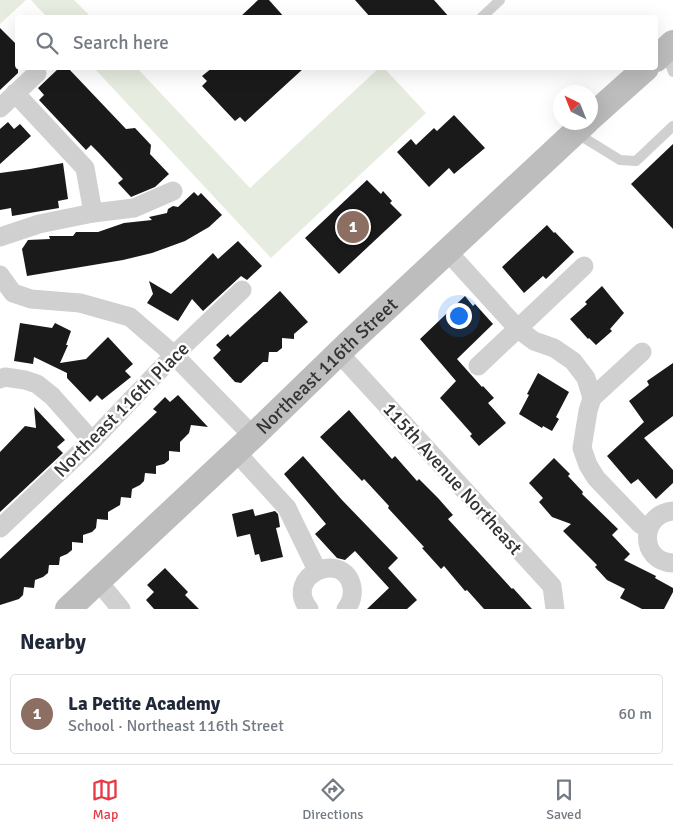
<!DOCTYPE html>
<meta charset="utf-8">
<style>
:root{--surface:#fff;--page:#f6f6f7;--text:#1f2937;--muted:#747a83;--line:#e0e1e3;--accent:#e63946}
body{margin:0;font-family:Signika,sans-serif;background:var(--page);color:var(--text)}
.compass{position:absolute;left:553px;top:85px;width:45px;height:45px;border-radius:50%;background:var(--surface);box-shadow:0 5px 20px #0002;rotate:317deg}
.you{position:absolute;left:458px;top:315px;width:18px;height:18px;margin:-12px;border:4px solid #fff;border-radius:50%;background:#1a73e8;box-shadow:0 0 0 8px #1a73e833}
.badge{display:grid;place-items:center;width:32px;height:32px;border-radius:50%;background:var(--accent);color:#fff;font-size:16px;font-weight:700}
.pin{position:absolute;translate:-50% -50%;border:2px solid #fff;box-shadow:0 1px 5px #0006}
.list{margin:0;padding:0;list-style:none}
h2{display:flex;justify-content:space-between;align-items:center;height:65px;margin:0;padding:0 20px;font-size:21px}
h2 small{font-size:16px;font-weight:400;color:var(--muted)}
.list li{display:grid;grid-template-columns:32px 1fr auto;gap:15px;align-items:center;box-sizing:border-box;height:80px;margin:0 10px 10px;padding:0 10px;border:1px solid var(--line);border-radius:5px}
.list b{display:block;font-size:19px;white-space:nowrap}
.list p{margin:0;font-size:16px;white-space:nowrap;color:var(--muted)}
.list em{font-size:16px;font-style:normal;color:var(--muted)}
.icon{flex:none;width:28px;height:28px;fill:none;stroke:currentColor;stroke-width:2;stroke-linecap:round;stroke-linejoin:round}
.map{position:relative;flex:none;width:673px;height:609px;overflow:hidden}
.search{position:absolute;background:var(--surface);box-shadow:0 5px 20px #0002;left:15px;right:15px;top:15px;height:55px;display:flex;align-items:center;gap:12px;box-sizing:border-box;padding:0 18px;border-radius:5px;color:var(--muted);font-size:19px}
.sheet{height:155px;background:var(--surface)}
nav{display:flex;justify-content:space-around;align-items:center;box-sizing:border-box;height:70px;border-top:1px solid var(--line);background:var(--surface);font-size:14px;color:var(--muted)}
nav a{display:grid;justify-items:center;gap:2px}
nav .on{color:var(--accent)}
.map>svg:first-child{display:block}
</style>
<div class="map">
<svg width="673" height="609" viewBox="0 0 673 609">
<rect width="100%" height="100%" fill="#fff"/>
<g fill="#e6ecdf">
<polygon points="0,0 26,0 0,24"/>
<polygon points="31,0 74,0 91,17 47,17"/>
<polygon points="94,68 137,68 250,188 379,68 384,68 426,113 271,258"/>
</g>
<g fill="#1a1a1a">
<polygon points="258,0 269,0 285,18 239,18"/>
<polygon points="355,0 434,0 450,18 371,18"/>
<polygon points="0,28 18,46 18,73 0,90"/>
<polygon points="59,68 68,68 126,129 135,128 151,145 150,154 169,174 155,187 131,197 118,183 123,179 98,152 91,145 86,150 39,100 44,95 38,88"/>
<polygon points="212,68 304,68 245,122 240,117 235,121 202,86 207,81 202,76"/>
<polygon points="454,115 485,148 454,174 449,168 429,187 397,152 411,139 416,145 434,128 437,131"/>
<polygon points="8,122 14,129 20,124 31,136 0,164 0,129"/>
<polygon points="673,144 673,229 631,184"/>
<polygon points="63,163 68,199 58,201 59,208 12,216 11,208 0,210 0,173 30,169"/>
<polygon points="367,180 381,194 383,191 392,201 390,203 402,215 339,274 305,238"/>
<polygon points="194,192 198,196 201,193 222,215 209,227 185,241 152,253 123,260 27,276 22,249 28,240 50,239 49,236 73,236 76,232 98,232 124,223 152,220 149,217 167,213 168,209 173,206 178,207"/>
<polygon points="547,225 554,233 555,232 574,252 546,279 543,276 524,293 502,267"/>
<polygon points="238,241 262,266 247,280 241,276 203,311 192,299 178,321 147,303 153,294 149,281 171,294 213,253 218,259"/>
<polygon points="602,286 624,313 610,329 612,331 596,345 589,338 588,339 570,319 587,304 585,302"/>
<polygon points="280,291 308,322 294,334 294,339 282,338 282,348 277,352 269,352 268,362 263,362 241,383 235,382 213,358 221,350 216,345 228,334 230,337"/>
<polygon points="465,296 473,306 475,304 493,324 457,359 482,387 483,386 494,398 488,403 506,423 479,446 470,436 472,434 440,398 456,381 420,339"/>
<polygon points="20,323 52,328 55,323 71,331 66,345 68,345 60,363 86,359 108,337 133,364 125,371 131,377 102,400 97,395 90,402 67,378 67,373 34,357 33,364 14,361"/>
<polygon points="673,363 673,416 644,438 673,470 673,483 656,499 638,479 631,484 607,456 644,422 629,401 649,385 647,381"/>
<polygon points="538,373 569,392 556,417 559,419 552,431 543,426 542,428 519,414 529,395 527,394"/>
<polygon points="178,395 208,427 191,425 189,433 180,442 180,452 169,451 169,460 164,464 156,466 156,474 145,473 144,481 140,485 132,489 131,498 121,497 120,505 108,512 108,520 97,519 96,528 92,532 83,535 83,543 72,542 72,550 67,554 60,557 59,565 49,565 48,573 43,577 35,580 34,588 24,587 23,595 19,599 0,605 0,559 157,412 153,409 165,397 170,402"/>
<polygon points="34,407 65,440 57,447 63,453 0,512 0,452 25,426 36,428"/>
<polygon points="349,410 392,459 395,456 417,481 419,479 438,498 453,515 448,519 512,589 513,588 532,609 484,609 467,590 465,591 444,566 441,569 422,548 424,547 388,508 389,506 364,479 362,481 320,437"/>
<polygon points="303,456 342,500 398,558 388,568 417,600 407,609 367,609 389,588 355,551 345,560 337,558 315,534 326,524 284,474"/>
<polygon points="554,458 570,474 568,476 583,492 582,494 618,529 612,535 630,554 624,560 656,576 655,578 673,588 673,592 664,609 642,609 620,598 625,589 607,580 595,567 597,565 563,531 571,524 552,517 539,502 543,498 529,483"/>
<polygon points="253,509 255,516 275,511 278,514 280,527 276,528 283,557 261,562 259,554 255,555 250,534 237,537 232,514"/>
<polygon points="165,568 188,592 185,595 199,609 154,609 146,600 154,592 147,585"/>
</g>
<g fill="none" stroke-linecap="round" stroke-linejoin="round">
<g stroke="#d0d0d0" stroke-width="10">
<polyline points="481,18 500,0"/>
<polyline points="665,51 673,72"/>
<polyline points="576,133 620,160 636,161 673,126"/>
</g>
<g stroke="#d0d0d0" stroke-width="19">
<polyline points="15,93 85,168 93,213"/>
<polyline points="0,108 37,73"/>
<polyline points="0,237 39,224 93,213 134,208 173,191"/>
<polyline points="448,252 518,329 534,341 554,348 573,361 586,378 592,398 588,411 582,448 588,465 596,478 640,524 648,529"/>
<polyline points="0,275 13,293 31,299 80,303 130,317 174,355 253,436"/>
<polyline points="339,353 552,586 555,609"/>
<polyline points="478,366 584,266"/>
<polyline points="0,379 5,377 25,380 37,384 52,396 92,441"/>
<polyline points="592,398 642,352"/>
<polyline points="236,452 287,508 317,570"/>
<path d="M673,511C639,514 639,562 673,563"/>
<polyline points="0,528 92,441 174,355 242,290"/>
<polyline points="98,581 121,609"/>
<path d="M309,609C282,576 344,548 352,587C353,595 351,603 346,609"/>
</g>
<g stroke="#bdbdbd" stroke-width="26">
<polyline points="656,59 673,43"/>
<polyline points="590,118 646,68"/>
<path id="s1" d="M68,609L253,436L350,342L586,122"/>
</g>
</g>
<g text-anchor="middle" stroke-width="5" stroke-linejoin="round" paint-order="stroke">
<g font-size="19" fill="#333" stroke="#fff">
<text dy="7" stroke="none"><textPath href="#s1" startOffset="355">Northeast 116th Street</textPath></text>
<text transform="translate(121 409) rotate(-45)" y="7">Northeast 116th Place</text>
<text transform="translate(453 478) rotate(48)" y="7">115th Avenue Northeast</text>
</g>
</g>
</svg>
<svg class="compass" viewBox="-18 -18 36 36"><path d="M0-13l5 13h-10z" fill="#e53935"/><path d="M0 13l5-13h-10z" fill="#747a83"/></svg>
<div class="you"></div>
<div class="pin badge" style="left:353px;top:227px;background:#8d6e63">1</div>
<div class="search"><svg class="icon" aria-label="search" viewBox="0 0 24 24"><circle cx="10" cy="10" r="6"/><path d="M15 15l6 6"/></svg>Search here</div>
</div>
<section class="sheet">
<h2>Nearby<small></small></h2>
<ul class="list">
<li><span class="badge" style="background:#8d6e63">1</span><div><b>La Petite Academy</b><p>School · Northeast 116th Street</p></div><em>60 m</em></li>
</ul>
</section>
<nav>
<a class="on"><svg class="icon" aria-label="map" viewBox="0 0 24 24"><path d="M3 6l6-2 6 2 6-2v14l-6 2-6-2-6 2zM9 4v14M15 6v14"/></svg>Map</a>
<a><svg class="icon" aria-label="directions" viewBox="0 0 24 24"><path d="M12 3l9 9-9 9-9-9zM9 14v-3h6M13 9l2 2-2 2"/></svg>Directions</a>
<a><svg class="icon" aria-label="saved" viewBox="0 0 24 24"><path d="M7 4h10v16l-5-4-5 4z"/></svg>Saved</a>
</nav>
